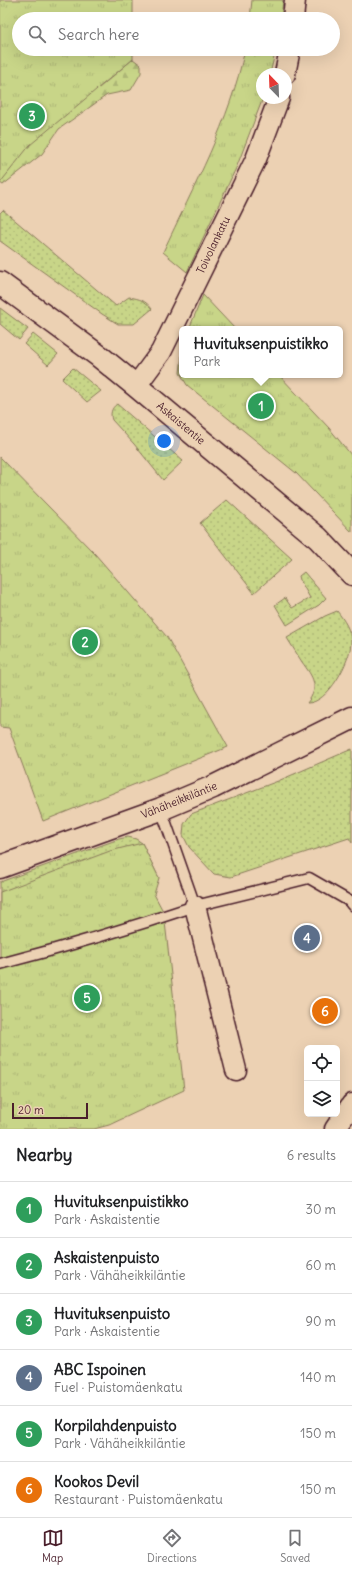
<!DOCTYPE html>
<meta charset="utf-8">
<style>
:root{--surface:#fff;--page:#f2f2f2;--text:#202124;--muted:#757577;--line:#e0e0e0;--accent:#4a1f2b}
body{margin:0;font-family:Delius,sans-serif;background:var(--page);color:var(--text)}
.controls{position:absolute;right:12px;bottom:12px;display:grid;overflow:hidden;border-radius:6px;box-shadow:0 4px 16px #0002}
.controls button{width:36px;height:36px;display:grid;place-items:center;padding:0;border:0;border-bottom:1px solid var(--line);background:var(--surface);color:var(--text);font:20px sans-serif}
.compass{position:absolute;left:256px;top:68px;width:36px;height:36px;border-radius:50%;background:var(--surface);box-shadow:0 4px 16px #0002;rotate:337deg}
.scale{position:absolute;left:12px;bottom:10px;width:76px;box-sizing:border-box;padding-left:4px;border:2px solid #4a1f2b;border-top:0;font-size:11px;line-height:14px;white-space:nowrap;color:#4a1f2b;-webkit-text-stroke:3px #ecd1b3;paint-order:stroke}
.you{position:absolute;left:164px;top:441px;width:14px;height:14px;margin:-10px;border:3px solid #fff;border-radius:50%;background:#1a73e8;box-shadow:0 0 0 6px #1a73e833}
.badge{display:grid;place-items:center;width:26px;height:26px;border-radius:50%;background:var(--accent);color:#fff;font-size:13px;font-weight:700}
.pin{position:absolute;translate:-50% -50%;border:2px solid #fff;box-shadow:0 1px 4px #0006}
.popup{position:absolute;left:179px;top:326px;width:164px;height:52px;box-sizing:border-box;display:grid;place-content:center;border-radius:6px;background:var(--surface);filter:drop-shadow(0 1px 3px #0005);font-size:13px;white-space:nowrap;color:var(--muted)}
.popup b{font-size:15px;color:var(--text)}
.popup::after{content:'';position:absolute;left:50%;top:100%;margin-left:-8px;border:8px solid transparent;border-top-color:var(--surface)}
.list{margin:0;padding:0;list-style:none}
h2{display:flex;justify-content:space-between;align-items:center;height:52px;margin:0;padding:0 16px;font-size:17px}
h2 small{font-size:13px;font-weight:400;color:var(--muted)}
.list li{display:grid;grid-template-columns:26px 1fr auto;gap:12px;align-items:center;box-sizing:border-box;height:56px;padding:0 16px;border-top:1px solid var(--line)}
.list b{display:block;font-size:15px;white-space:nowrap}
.list p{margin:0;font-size:13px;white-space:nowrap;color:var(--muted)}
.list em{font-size:13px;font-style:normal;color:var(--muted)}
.icon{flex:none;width:22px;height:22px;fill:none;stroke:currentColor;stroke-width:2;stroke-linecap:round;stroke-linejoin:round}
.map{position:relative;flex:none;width:352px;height:1129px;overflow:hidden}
.search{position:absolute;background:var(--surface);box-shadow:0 4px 16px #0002;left:12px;right:12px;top:12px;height:44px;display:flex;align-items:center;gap:10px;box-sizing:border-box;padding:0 14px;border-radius:22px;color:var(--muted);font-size:15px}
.sheet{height:388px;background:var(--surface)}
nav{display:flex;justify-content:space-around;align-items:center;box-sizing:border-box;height:56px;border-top:1px solid var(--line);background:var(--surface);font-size:11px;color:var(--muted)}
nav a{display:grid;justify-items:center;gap:2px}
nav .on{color:var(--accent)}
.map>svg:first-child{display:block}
</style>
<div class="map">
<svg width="352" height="1129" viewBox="0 0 352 1129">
<defs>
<pattern id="grass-dots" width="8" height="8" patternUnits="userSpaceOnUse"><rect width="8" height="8" fill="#c8d588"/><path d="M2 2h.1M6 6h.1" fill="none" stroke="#adb676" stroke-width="1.8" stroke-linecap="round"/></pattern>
<pattern id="forest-firs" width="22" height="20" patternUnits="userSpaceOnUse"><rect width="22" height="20" fill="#c8d588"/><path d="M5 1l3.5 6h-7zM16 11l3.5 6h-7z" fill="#adb676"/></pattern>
<pattern id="park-tufts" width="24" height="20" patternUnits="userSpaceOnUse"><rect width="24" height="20" fill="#c8d588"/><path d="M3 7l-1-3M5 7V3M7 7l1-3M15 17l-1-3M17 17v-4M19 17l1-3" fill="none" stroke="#adb676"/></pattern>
</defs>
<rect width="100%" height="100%" fill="#ecd1b3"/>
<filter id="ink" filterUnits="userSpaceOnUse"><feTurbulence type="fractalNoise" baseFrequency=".025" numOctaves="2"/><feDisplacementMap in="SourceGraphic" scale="8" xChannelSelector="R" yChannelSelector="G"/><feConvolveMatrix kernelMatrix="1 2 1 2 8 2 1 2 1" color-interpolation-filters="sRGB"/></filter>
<g filter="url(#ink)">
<g fill="url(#grass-dots)" stroke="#897a5a">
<path d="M3,210L116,306L129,297C140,299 145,300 152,309L134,324H118L102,314L0,241V213Z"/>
<polygon points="0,308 28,329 19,340 0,324"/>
<polygon points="33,334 58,354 48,365 24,344"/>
<polygon points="73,368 101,391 87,402 62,379"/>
<path d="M117,404L183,461L163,480L134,444L112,420C110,414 111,408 117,404Z"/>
<polygon points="227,500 292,559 254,593 200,523"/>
<polygon points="304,572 326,598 319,605 287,625 275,605 285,598 292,608 310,598 300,580 299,576"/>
<path d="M337,611C344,620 351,630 351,642C351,660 328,704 307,703C320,687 313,677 302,662C297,654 292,646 287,638L325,616Z"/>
<polygon points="352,749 352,843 349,838 231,877 214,874 189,847 183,835 184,824 191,814 278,781"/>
<polygon points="128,837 136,839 142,843 159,878 0,910 0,882 119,839"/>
</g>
<polygon fill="url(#forest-firs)" stroke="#897a5a" points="133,59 141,65 141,73 131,90 107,95 59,129 42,154 3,185 0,183 0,105 99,88"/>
<g fill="url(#park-tufts)" stroke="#897a5a">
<polygon points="0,0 133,0 133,19 19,19 19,49 133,49 133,59 30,145 0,183"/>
<polygon points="252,0 283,0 281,19 250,19"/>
<path d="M245,49H276L270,74H262V98H263L237,166L187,272L163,252C194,186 230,121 245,49Z"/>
<polygon points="203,295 235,329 189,329"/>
<polygon points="182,355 182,375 279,375 329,428 352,456 352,532 296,473 187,385 180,373"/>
<polygon points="0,457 95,554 167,637 228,747 43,821 9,728 0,727"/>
<polygon points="142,843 159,878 154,894 164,913 184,1090 109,1125 94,1129 0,1129 0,892 110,851"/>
</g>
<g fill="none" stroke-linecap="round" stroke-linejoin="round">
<g stroke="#4a1f2b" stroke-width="13">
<g id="service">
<polyline points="161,809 195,906 309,878 349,901 352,905"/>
<path d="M0,964C66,947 130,928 195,906"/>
</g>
</g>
<g stroke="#4a1f2b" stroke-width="23">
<g id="minor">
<polyline points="293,19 295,0"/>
<polyline points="285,74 290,49"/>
<polyline points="136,386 161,352 256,159 279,98"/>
<polyline points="195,906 236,1070"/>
<polyline points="335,1129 352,1104"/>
</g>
</g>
<g stroke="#4a1f2b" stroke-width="25">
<polyline id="tertiary" points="0,867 161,809 213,787 352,718"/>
</g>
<g stroke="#4a1f2b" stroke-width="25">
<polyline id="secondary" points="0,283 99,356 136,386 318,538 352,574"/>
</g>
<use href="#service" stroke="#ecd1b3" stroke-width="10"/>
<use href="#minor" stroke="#ecd1b3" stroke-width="20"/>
<use href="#tertiary" stroke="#ecd1b3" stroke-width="22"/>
<use href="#secondary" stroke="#ecd1b3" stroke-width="22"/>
</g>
</g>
<g text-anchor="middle" stroke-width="3" stroke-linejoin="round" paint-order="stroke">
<g font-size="11" fill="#4a1f2b" stroke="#ecd1b3">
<text transform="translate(213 245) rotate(-64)" y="4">Toivolankatu</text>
<text transform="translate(181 423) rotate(40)" y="4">Askaistentie</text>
<text transform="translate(179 800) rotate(-22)" y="4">Vähäheikkiläntie</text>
</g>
</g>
</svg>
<div class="controls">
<button><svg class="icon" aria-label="locate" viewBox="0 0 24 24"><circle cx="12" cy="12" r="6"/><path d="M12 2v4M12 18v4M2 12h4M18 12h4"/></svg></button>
<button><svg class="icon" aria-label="layers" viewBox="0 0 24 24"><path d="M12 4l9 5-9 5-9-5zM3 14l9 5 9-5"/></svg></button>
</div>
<svg class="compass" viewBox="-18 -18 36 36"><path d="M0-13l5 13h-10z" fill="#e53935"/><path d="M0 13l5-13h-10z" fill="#757577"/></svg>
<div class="scale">20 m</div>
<div class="you"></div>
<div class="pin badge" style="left:261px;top:406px;background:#2e9e5b">1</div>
<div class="popup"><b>Huvituksenpuistikko</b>Park</div>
<div class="pin badge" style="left:85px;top:642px;background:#2e9e5b">2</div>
<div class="pin badge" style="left:32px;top:116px;background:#2e9e5b">3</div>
<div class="pin badge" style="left:307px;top:938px;background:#5c6f8a">4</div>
<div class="pin badge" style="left:87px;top:998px;background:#2e9e5b">5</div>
<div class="pin badge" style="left:325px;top:1011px;background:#e8710a">6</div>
<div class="search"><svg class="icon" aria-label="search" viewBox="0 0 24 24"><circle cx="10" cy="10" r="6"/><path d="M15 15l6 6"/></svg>Search here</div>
</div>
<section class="sheet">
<h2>Nearby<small>6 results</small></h2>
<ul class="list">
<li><span class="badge" style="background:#2e9e5b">1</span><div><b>Huvituksenpuistikko</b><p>Park · Askaistentie</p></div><em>30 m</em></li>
<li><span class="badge" style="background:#2e9e5b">2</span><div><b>Askaistenpuisto</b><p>Park · Vähäheikkiläntie</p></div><em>60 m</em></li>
<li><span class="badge" style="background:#2e9e5b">3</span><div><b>Huvituksenpuisto</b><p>Park · Askaistentie</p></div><em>90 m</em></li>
<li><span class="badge" style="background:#5c6f8a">4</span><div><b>ABC Ispoinen</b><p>Fuel · Puistomäenkatu</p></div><em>140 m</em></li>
<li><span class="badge" style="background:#2e9e5b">5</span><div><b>Korpilahdenpuisto</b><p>Park · Vähäheikkiläntie</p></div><em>150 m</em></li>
<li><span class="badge" style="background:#e8710a">6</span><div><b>Kookos Devil</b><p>Restaurant · Puistomäenkatu</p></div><em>150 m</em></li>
</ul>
</section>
<nav>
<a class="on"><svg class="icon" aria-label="map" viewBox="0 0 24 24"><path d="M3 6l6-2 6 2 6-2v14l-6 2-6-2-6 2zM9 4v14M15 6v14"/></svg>Map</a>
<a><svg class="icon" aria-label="directions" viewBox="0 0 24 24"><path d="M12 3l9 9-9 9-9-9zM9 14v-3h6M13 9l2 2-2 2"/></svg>Directions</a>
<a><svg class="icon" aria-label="saved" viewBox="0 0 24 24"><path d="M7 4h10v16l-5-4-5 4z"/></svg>Saved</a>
</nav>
